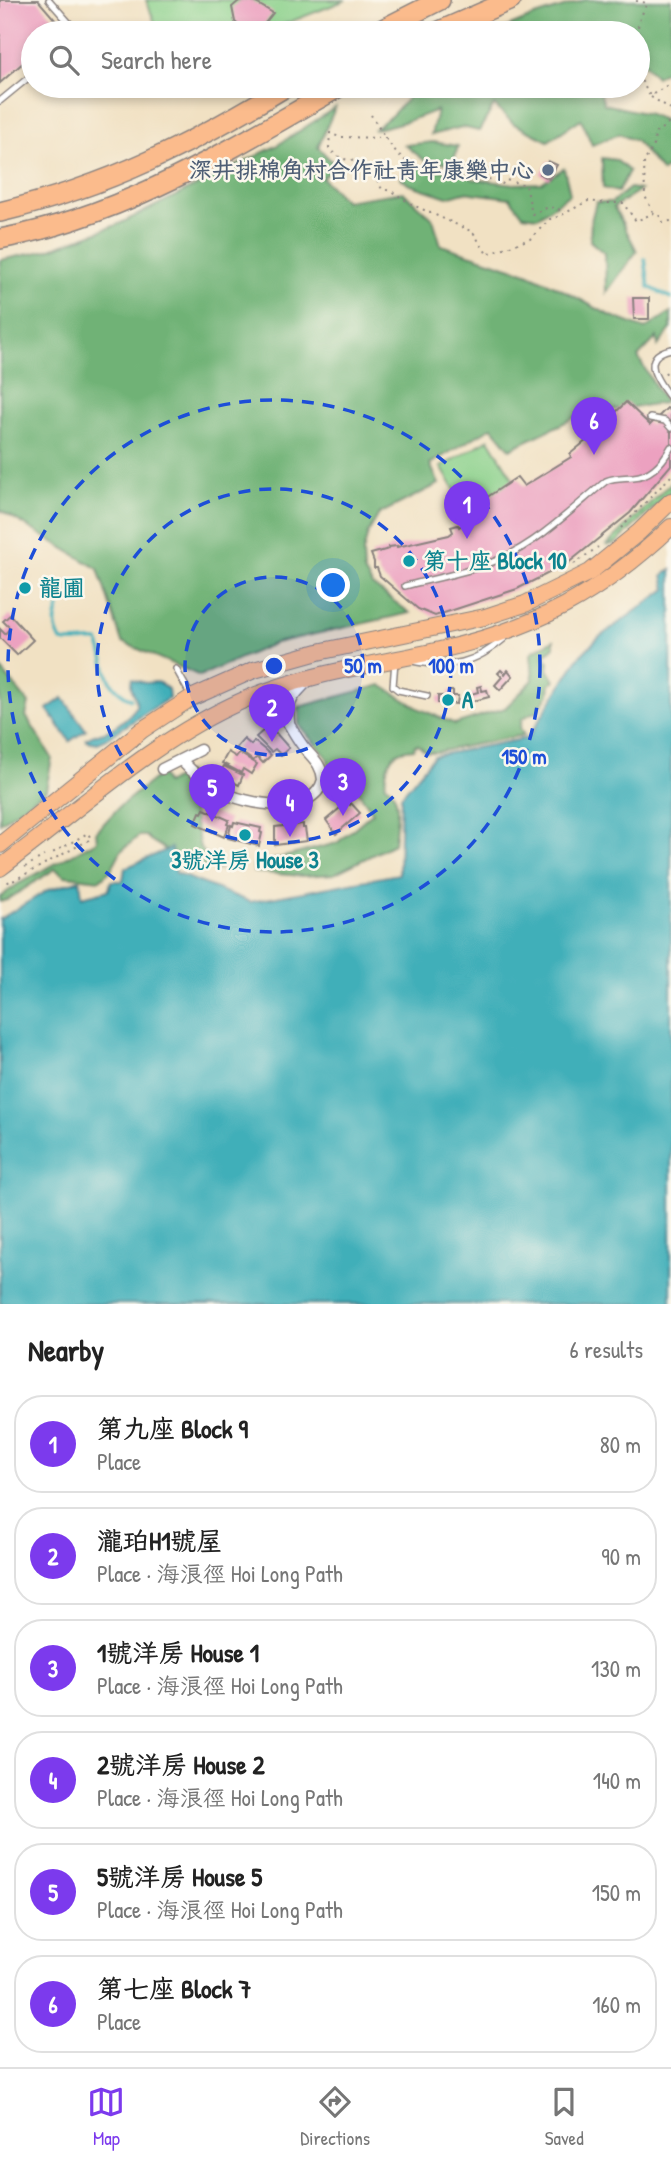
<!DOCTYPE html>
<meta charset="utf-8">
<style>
:root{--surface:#fff;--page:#f2f2f2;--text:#222;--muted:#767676;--line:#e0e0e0;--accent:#7c3aed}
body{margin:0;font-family:"Patrick Hand","LXGW WenKai TC",sans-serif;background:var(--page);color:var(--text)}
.you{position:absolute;left:334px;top:586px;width:24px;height:24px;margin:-18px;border:5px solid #fff;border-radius:50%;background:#1a73e8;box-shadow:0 0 0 10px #1a73e833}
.badge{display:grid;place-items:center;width:46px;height:46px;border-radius:50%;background:var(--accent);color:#fff;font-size:23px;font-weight:700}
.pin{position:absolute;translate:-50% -58px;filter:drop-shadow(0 2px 4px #0008)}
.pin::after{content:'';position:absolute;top:37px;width:24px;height:21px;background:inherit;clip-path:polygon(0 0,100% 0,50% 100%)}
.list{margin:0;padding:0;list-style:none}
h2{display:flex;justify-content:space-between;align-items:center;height:91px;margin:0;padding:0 28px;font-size:30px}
h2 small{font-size:23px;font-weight:400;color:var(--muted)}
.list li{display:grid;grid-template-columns:46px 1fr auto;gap:21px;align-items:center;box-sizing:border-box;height:98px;margin:0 14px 14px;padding:0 14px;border:2px solid var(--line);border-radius:28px}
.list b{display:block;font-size:26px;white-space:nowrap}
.list p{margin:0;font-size:23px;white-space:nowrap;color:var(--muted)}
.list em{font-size:23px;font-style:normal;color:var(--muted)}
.icon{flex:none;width:38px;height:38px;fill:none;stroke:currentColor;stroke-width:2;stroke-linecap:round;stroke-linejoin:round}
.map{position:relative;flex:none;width:671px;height:1304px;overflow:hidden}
.search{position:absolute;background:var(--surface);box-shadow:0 4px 10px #0003;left:21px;right:21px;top:21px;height:77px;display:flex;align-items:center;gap:18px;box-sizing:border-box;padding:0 24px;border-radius:38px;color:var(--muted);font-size:26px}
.sheet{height:763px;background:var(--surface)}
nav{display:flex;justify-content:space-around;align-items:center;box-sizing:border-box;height:98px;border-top:2px solid var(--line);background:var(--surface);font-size:19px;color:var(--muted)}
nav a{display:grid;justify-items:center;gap:4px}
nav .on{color:var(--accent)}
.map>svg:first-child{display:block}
</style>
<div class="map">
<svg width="671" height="1304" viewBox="0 0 671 1304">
<rect width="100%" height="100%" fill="#fbf7ec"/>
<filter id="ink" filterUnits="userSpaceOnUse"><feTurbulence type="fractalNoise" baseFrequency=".0143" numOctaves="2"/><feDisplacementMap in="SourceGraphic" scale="14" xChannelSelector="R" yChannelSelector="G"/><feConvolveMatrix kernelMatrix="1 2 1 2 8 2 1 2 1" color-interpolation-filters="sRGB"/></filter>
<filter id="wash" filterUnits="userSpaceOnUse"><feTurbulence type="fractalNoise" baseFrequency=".00686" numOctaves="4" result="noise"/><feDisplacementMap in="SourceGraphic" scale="28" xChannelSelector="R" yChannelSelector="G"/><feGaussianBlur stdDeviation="1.57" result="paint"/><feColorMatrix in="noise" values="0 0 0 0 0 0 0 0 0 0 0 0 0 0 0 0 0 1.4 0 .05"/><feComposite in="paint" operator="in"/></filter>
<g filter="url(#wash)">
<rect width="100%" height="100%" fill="#f1e1c3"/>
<g fill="#8ad08a" stroke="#567962" stroke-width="2">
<polygon points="146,0 346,0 262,33 159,33"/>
<polygon points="489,439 516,484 468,512 441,467"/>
<polygon points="671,483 671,491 616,543 606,546"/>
</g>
<g fill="#6fb276" stroke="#486a58" stroke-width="2">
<polygon points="585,0 671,0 671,68 656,77 638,57 638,33 493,33 532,17"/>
<polygon points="433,86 598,86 604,104 649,114 671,123 671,165 662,172 636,141 619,134 592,145 581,119 548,141 514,124 494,105 479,131 462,127 431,135 437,110 408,121 373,130 392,115 411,95"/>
<polygon points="335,108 318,147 336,166 322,178 345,201 403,192 433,219 441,245 527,273 555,286 609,315 645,329 671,312 671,329 658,346 657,337 638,357 665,403 582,414 510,449 492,427 430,464 439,484 379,514 368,533 363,553 364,571 372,585 410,613 275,643 200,676 122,642 98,569 0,510 0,260 48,250 119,224 276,146"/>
<polygon points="433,142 458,146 453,164 424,160 405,145"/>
<polygon points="602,158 616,160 629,171 618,192 603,188"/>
<polygon points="407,166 464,173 473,179 514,184 541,183 564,168 570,194 538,217 523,215 510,198 464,192 447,197 408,184 401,178"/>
<polygon points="630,188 640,190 614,207 637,251 606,293 605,254 590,241 591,221 596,202 612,202"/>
<path d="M554,640V647L544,656L549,662L548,669L555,681L550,684L549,694L536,713H532L522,719L520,729L524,735L437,752H426L418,745H415L414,749C408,750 402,750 397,753C388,758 384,776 386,785C404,796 395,826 394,844L334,874L302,876L254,872L253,865L337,843L373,812L353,785L334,782L327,757L299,725V707L381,685L420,709L455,724L505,708L533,680L531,654L533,651Z"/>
<polygon points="0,668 29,703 26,716 52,758 46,790 0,823"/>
<path d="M187,772L191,784L190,797L200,848C206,856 214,861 220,870C193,867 173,854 150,840L146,836H139L121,851L111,870L100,880L65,876L55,869L7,900L0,902V897L18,884L97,841L96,832L119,807L161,773L166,784Z"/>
</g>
<g fill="#3fafb9" stroke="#30687a" stroke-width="2">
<polygon points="671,569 671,1304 0,1304 0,919 48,890 80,880 82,897 109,890 111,881 123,881 125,868 171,848 176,873 250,902 399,874 401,796 434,756 528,738 579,657 598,638 666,589 663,575"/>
<path d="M132,679L145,683L158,682L168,689L169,698L104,740L98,743L87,741L86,739C95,734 98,734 107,731C114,729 134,713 136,706C138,695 128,690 132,679Z"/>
<polygon points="63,698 86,730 70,741 47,709"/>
</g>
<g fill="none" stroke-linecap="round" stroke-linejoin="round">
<g stroke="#3fafb9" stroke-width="3.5">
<polyline points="645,259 649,287 671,298"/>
<path d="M59,608C54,621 54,628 61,641C74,644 84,640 98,641C109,666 101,684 131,699"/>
</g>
</g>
<g id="blocks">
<g fill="#eca1c0">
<polygon points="0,0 38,0 63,29 58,33 33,33 33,54 0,83"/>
<polygon points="240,0 251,0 273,13 257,33 247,33 235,22 232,7"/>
<polygon points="548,161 557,165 549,179 540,174"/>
<polygon points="633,298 649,298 649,319 634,319"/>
<polygon points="626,402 650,425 667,408 671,411 671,465 630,513 567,564 517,589 435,616 418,609 380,576 377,568 374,568 374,562 371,554 389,549 389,547 397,546 397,547 449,535 453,532 451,527 458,525 459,527 469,520 465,512 517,477 524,486 571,457 570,454 587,440 584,437 589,432 593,435"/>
<polygon points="10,615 33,640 17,655 0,638 0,629 5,634 10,628 3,621"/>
<polygon points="501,670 505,674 508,670 513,676 500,690 495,685 502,677 498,673"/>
<polygon points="481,686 482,691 487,690 489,697 470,702 468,695 478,692 477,687"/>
<polygon points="449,691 453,691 453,696 458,696 457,704 438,703 438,696 449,696"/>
<polygon points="265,729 271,735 275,732 289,748 281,755 275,749 271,752 256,737"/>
<polygon points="244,739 251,745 254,741 271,755 263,763 257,757 253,761 236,748"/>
<polygon points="228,752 236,757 239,753 257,764 251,774 243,769 241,773 222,763"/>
<polygon points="224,766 243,775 239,785 231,781 228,786 208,778 213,767 221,771"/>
<polygon points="347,802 350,805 351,803 360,813 336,834 326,820"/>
<polygon points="204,809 229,820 227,824 229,825 224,837 195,824 200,812 202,813"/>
<polygon points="234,822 261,828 260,832 262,833 259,846 228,838 231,825 233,826"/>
<polygon points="303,824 303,828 305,828 307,841 275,845 275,827"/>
</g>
</g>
</g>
<g filter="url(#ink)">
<use href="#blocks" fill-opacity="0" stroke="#8a827f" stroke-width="2"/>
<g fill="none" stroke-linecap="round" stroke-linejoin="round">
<g stroke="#8a827f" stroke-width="8">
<g id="lane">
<polyline points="49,0 78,33"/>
<polyline points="343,92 381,86"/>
<polyline points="0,101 33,74"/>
<path d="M671,349C638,356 658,382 671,399"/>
<polyline points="650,418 665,421 671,428"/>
<path d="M405,586C436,578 470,572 500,559C539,542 573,508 606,481C615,477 623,478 633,477C651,476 663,462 671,447"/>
<polyline points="395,661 393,686 398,690 427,696"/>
<path d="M412,661C451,669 475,664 506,637"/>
<polyline points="176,669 190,694"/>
</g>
</g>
<g stroke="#8a827f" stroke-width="13">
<g id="street">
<path d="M289,722C286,702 295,693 309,680"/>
<path d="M181,760C192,772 205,783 220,791C245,804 313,818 323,780C322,762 309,756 300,742C285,721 283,702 252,700"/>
<polyline points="162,769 200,750"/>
</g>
</g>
<g stroke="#8a827f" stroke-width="18">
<g id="primary">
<polyline points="0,845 142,730 191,698 254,670 318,652 485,617 525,604 590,572 639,532 671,501"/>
<path d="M0,868C80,809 152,740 244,700C307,673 374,665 440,650C536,628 599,595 671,527"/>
</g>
</g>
<g stroke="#8a827f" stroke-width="22">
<g id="highway">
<polyline points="375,33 440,0"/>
<polyline points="435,33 511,0"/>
<path d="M0,212C109,186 192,144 287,86"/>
<path d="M0,239C127,215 230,149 341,86"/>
</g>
</g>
<g stroke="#8a827f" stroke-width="2" stroke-dasharray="2 5" stroke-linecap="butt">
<polyline points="636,1 647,3 638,23 641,54 638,54"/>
<polyline points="638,75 650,96 671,83"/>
<polyline points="651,97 671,109"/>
<path d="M371,115C384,136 406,176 436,171C441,170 447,167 452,165L502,184L506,180L526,185L532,214L549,207L565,211"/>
<path d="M386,138L339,137L330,133L329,148C343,166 357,156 370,168C375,173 378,183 382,189L391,191L413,205L473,232L487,254L530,239L550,219L560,216L588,201L606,203H624L625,206L636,221L654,213L659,215L663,222L671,221"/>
<polyline points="653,212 645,196 644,162 654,145 655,133 671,122"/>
<polyline points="665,372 671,380"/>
<polyline points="621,528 671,476"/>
<polyline points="574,564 598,547"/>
<polyline points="25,867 44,856"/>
<polyline points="8,881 9,883 91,839 88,833 49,855"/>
</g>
<use href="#lane" stroke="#fff" stroke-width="5"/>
<use href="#street" stroke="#fff" stroke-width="10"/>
<use href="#primary" stroke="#fbbb8c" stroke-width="16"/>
<use href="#highway" stroke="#fbbb8c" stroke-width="19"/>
</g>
</g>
<circle cx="274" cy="666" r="89" fill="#1d4ed8" fill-opacity=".12"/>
<g fill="none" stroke="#1d4ed8" stroke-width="3.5" stroke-dasharray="12 9">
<circle cx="274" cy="666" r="89"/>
<circle cx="274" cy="666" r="177"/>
<circle cx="274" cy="666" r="266"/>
</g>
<circle fill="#5c6f8a" stroke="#fbf7ec" stroke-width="2.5" cx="548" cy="170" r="7"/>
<g fill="#0f9aa8" stroke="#fbf7ec" stroke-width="2.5">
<circle cx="409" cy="561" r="7"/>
<circle cx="25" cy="588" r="7"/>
<circle cx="448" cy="700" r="7"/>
<circle cx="245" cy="835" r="7"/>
</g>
<g text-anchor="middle" stroke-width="5" stroke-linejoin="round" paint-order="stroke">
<g font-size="23" font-weight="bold" fill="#4e5e75" stroke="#fbf7ec" text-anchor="end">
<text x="534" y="178">深井排棉角村合作社青年康樂中心</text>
</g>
<g font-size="23" font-weight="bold" fill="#0d838f" stroke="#fbf7ec" text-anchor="start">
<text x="423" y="569">第十座 Block 10</text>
<text x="39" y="596">龍圃</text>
<text x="462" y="708">A</text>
<text x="245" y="868" text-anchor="middle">3號洋房 House 3</text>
</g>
</g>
<circle cx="274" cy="666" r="10" fill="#1d4ed8" stroke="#fbf7ec" stroke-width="3.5"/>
<g font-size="21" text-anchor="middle" font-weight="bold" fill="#1d4ed8" stroke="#fbf7ec" stroke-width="5" stroke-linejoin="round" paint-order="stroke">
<text x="363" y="673">50 m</text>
<text x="451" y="673">100 m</text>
<text x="524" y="764">150 m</text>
</g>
</svg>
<div class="you"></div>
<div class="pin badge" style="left:467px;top:539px">1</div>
<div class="pin badge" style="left:272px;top:742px">2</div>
<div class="pin badge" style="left:343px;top:816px">3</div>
<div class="pin badge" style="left:290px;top:837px">4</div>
<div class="pin badge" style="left:212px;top:822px">5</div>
<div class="pin badge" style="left:594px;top:455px">6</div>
<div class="search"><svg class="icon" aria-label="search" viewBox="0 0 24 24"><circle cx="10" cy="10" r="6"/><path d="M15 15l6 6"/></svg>Search here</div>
</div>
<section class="sheet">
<h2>Nearby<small>6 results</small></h2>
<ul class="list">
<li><span class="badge">1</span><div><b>第九座 Block 9</b><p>Place</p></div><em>80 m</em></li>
<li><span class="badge">2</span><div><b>瀧珀H1號屋</b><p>Place · 海浪徑 Hoi Long Path</p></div><em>90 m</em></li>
<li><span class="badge">3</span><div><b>1號洋房 House 1</b><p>Place · 海浪徑 Hoi Long Path</p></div><em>130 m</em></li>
<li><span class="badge">4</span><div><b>2號洋房 House 2</b><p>Place · 海浪徑 Hoi Long Path</p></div><em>140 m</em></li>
<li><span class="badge">5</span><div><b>5號洋房 House 5</b><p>Place · 海浪徑 Hoi Long Path</p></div><em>150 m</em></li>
<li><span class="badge">6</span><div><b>第七座 Block 7</b><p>Place</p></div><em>160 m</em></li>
</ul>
</section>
<nav>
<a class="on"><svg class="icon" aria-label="map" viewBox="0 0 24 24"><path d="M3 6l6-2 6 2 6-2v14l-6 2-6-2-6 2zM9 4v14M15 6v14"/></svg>Map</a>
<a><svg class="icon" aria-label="directions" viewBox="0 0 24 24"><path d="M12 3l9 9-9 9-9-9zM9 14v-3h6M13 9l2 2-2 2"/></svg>Directions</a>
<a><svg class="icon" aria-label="saved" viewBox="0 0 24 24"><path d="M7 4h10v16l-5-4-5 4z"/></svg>Saved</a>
</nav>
